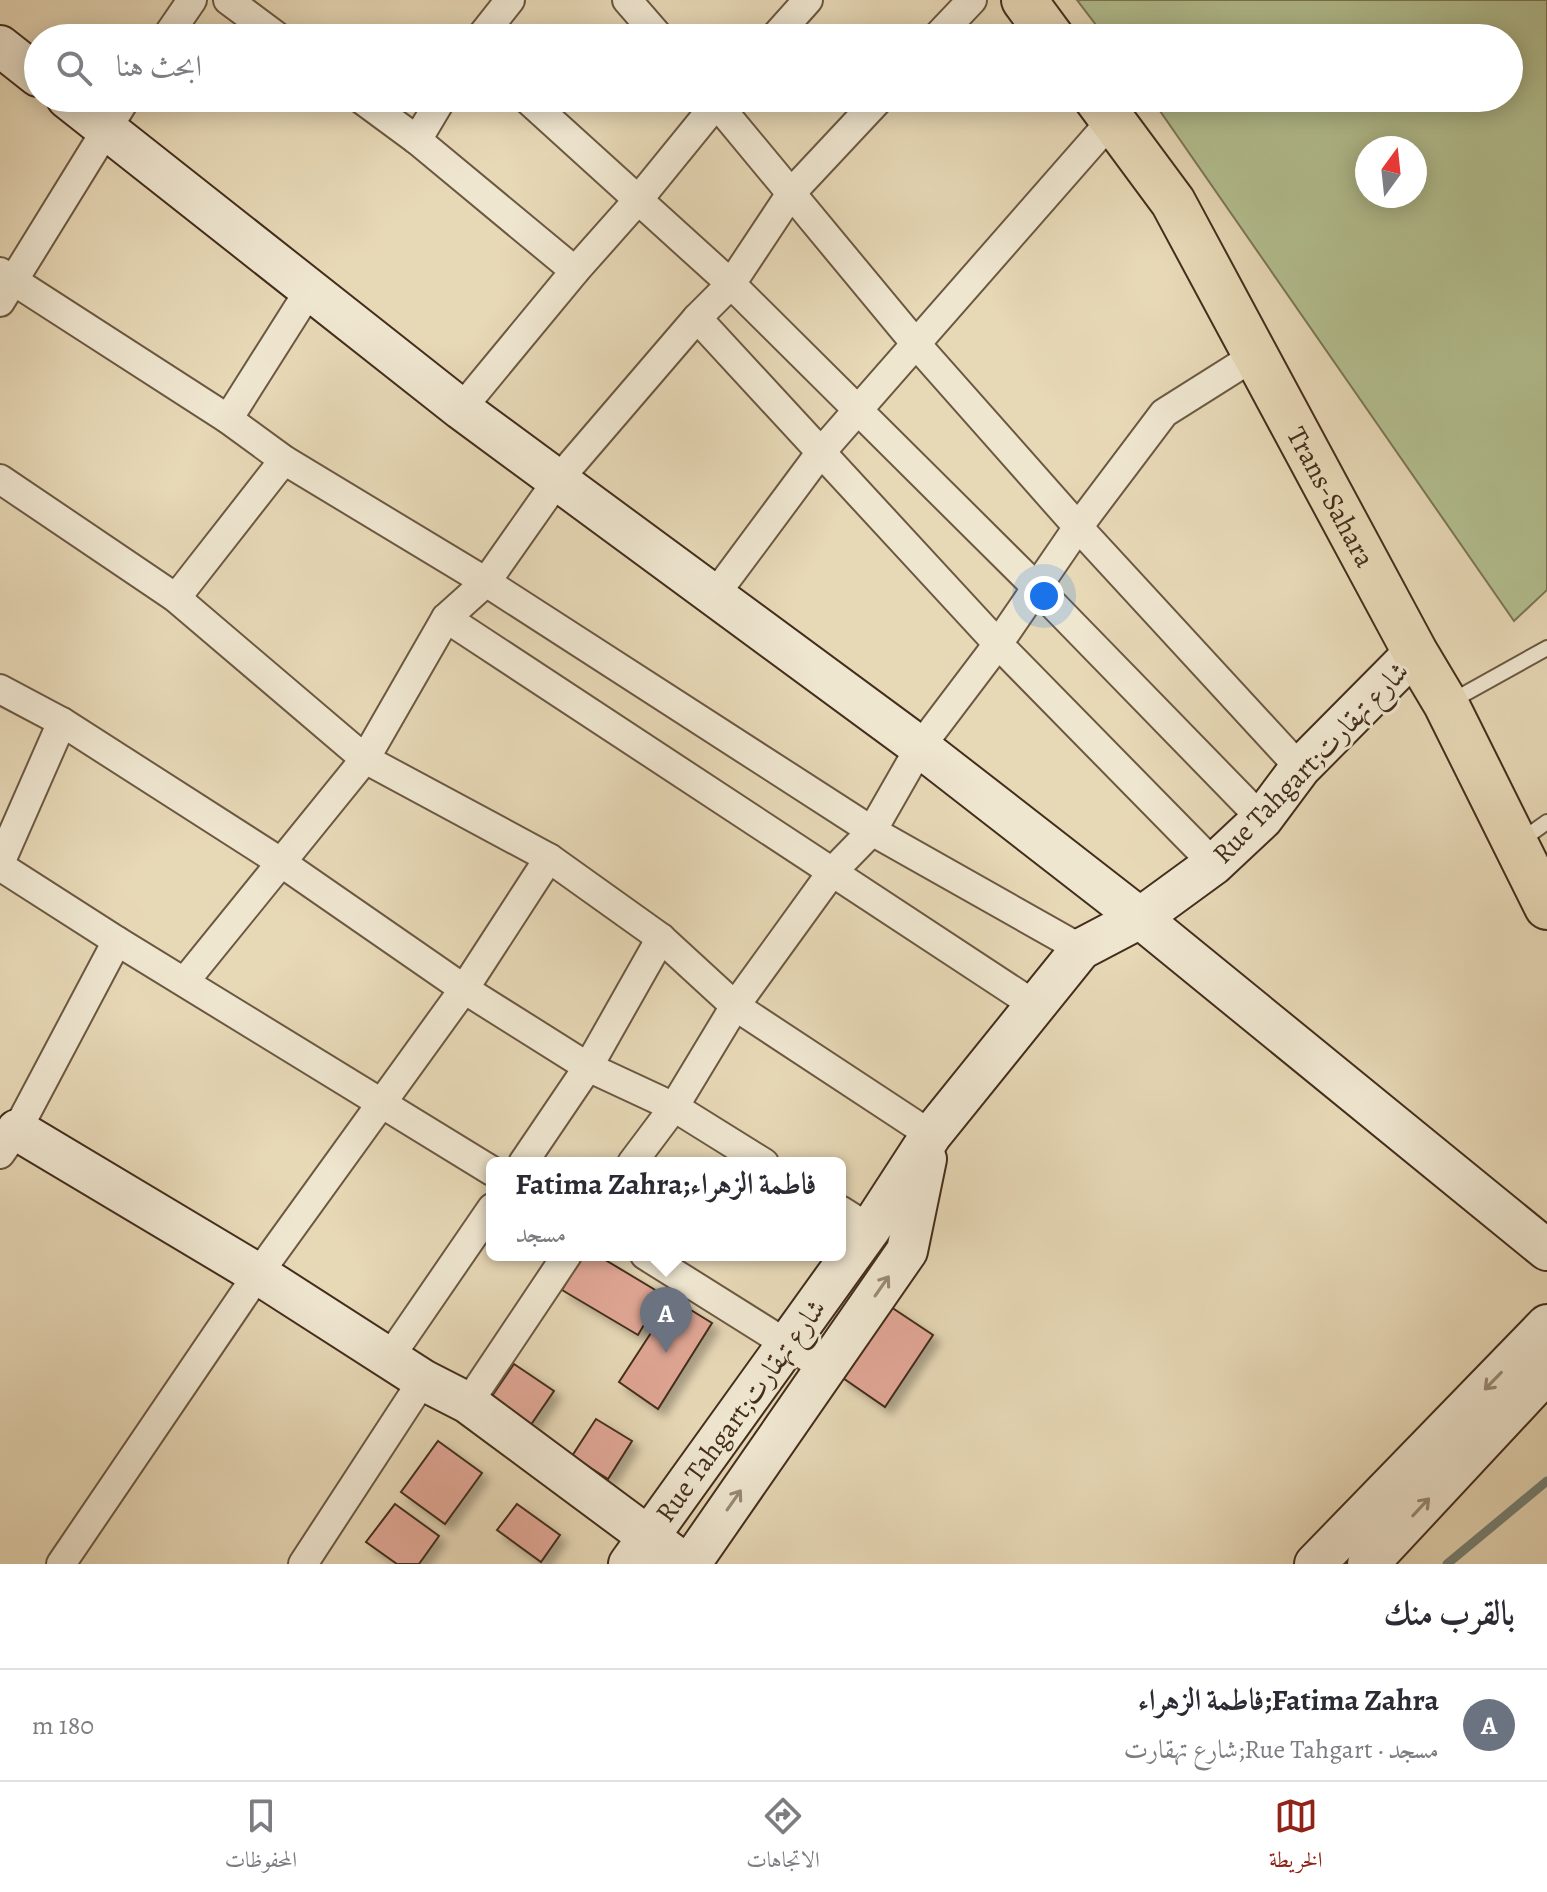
<!DOCTYPE html>
<html lang="ar">
<meta charset="utf-8">
<style>
:root{--surface:#fff;--page:#f7f7f7;--text:#2b2b33;--muted:#7c7c81;--line:#e1e1e2;--accent:#8f2418}
body{margin:0;font-family:Alegreya,Amiri,serif;background:var(--page);color:var(--text);direction:rtl}
.compass{position:absolute;left:1355px;top:136px;width:72px;height:72px;border-radius:50%;background:var(--surface);box-shadow:0 4px 20px #0003;rotate:15deg}
.you{position:absolute;left:1044px;top:596px;width:28px;height:28px;margin:-20px;border:6px solid #fff;border-radius:50%;background:#1a73e8;box-shadow:0 0 0 12px #1a73e833}
.badge{display:grid;place-items:center;width:52px;height:52px;border-radius:50%;background:var(--accent);color:#fff;font-size:26px;font-weight:700}
.pin{position:absolute;translate:-50% -66px;filter:drop-shadow(0 2px 4px #0008)}
.pin::after{content:'';position:absolute;top:42px;width:28px;height:24px;background:inherit;clip-path:polygon(0 0,100% 0,50% 100%)}
.popup{position:absolute;left:486px;top:1157px;width:360px;height:104px;box-sizing:border-box;display:grid;place-content:center;border-radius:12px;background:var(--surface);filter:drop-shadow(0 2px 6px #0005);font-size:26px;white-space:nowrap;color:var(--muted)}
.popup b{font-size:30px;color:var(--text)}
.popup::after{content:'';position:absolute;left:50%;top:100%;margin-left:-16px;border:16px solid transparent;border-top-color:var(--surface)}
.list{margin:0;padding:0;list-style:none}
h2{display:flex;justify-content:space-between;align-items:center;height:104px;margin:0;padding:0 32px;font-size:34px}
h2 small{font-size:26px;font-weight:400;color:var(--muted)}
.list li{display:grid;grid-template-columns:52px 1fr auto;gap:24px;align-items:center;box-sizing:border-box;height:112px;padding:0 32px;border-top:2px solid var(--line)}
.list b{display:block;font-size:30px;white-space:nowrap}
.list p{margin:0;font-size:26px;white-space:nowrap;color:var(--muted)}
.list em{font-size:26px;font-style:normal;color:var(--muted)}
.icon{flex:none;width:44px;height:44px;fill:none;stroke:currentColor;stroke-width:2;stroke-linecap:round;stroke-linejoin:round}
.map{position:relative;flex:none;width:1547px;height:1564px;overflow:hidden;direction:ltr}
.search{position:absolute;background:var(--surface);box-shadow:0 4px 20px #0003;left:24px;right:24px;top:24px;height:88px;display:flex;align-items:center;gap:20px;box-sizing:border-box;padding:0 28px;border-radius:44px;color:var(--muted);font-size:30px}
.sheet{height:216px;background:var(--surface)}
nav{display:flex;justify-content:space-around;align-items:center;box-sizing:border-box;height:112px;border-top:2px solid var(--line);background:var(--surface);font-size:22px;color:var(--muted)}
nav a{display:grid;justify-items:center;gap:4px}
nav .on{color:var(--accent)}
.map>svg:first-child{display:block}
</style>
<div class="map">
<svg width="1547" height="1564" viewBox="0 0 1547 1564">
<defs>
<filter id="shadow"><feDropShadow dx="7" dy="7" stdDeviation="4" flood-color="#0004"/></filter>
</defs>
<rect width="100%" height="100%" fill="#e7d8b6"/>
<filter id="stains"><feTurbulence type="fractalNoise" baseFrequency=".0025" numOctaves="4"/><feColorMatrix values="0 0 0 0 .2 0 0 0 0 .09 0 0 0 0 .02 0 0 0 .5 -.17"/></filter>
<radialGradient id="worn" r=".72"><stop offset=".6" stop-color="#630" stop-opacity="0"/><stop offset="1" stop-color="#630" stop-opacity=".3"/></radialGradient>
<path fill="#b3bf90" stroke="#7b7656" stroke-width="2" fill-rule="evenodd" d="M1077,0H1547V590L1514,621L1151,98H1509V38H1106ZM1367,148H1415V196H1367Z"/>
<g fill="none" stroke-linecap="round" stroke-linejoin="round">
<polyline stroke="#758175" stroke-width="9" points="1447,1564 1547,1481"/>
</g>
<g fill="#e0a695" stroke="#432d1c" stroke-width="2" filter="url(#shadow)">
<polygon points="583,1255 597,1255 662,1294 638,1335 562,1290"/>
<polygon points="673,1299 712,1323 658,1409 619,1382"/>
<polygon points="888,1305 933,1335 885,1407 840,1376"/>
<polygon points="514,1364 554,1391 530,1426 490,1399"/>
<polygon points="596,1419 632,1441 608,1479 572,1456"/>
<polygon points="438,1441 482,1473 445,1524 401,1492"/>
<polygon points="395,1504 439,1536 419,1564 397,1564 366,1542"/>
<polygon points="517,1504 560,1535 541,1562 497,1530"/>
</g>
<g fill="none" stroke-linecap="round" stroke-linejoin="round">
<g stroke="#6c5842" stroke-width="18">
<g id="lane">
<polyline points="1450,702 1547,648"/>
<polyline points="1519,842 1547,822"/>
</g>
</g>
<g stroke="#6c5842" stroke-width="32">
<g id="street">
<polyline points="228,0 279,38"/>
<polyline points="627,0 660,38"/>
<polyline points="166,38 192,0"/>
<polyline points="480,38 510,0"/>
<polyline points="774,38 808,0"/>
<polyline points="936,38 972,0"/>
<polyline points="360,98 417,140 575,271 461,409"/>
<polyline points="526,98 731,284 792,192 880,98"/>
<polyline points="712,98 916,344 1078,527 1300,768"/>
<polyline points="417,140 442,98"/>
<polyline points="575,271 638,200 721,98"/>
<polyline points="0,272 228,419 284,460 486,582 872,831 1081,949"/>
<polyline points="0,302 126,98"/>
<polyline points="697,318 731,284 1036,587 1262,819"/>
<polyline points="228,419 309,291"/>
<polyline points="0,479 176,598 365,759 549,858 661,938 735,1006 931,1135"/>
<polyline points="714,596 821,452 1112,120"/>
<polyline points="176,598 284,460"/>
<polyline points="446,618 1036,1006"/>
<polyline points="0,689 62,722"/>
<polyline points="0,863 62,722 282,863 464,989 588,1067 674,1107 764,1163"/>
<polyline points="0,866 117,941 492,1171"/>
<polyline points="185,981 365,759 446,618 486,582 557,481 697,318 998,644 1214,864"/>
<polyline points="0,1154 17,1130 117,941"/>
<polyline points="523,1163 588,1067 661,938"/>
<polyline points="632,1163 674,1107 735,1006 832,872 872,831 920,747 998,644 1078,527 1164,413 1256,355"/>
<polyline points="840,1210 870,1229"/>
<polyline points="645,1255 825,1368"/>
<polyline points="389,1358 492,1208"/>
<polyline points="468,1403 567,1255"/>
<polyline points="61,1564 258,1274 464,989 549,858"/>
<polyline points="303,1564 423,1380"/>
</g>
</g>
<g stroke="#432d1c" stroke-width="44">
<g id="secondary">
<polyline points="0,46 38,76"/>
<polyline points="67,98 461,409 920,747 1140,918 1547,1250"/>
<polyline points="17,1130 258,1274 423,1380 468,1403 685,1564"/>
<polyline points="629,1564 870,1229 931,1135 1081,949 1140,918 1214,864 1262,819 1300,768 1415,652"/>
<polyline points="690,1564 907,1251 926,1159"/>
<polyline points="1315,1564 1547,1325"/>
<polyline points="1368,1564 1547,1372"/>
</g>
</g>
<g stroke="#432d1c" stroke-width="48">
<g id="primary">
<polyline points="1024,0 1052,38"/>
<path id="s1" d="M1096,98L1173,202L1415,652L1446,704L1547,907"/>
</g>
</g>
<use href="#lane" stroke="#efe6d0" stroke-width="14"/>
<use href="#street" stroke="#efe6d0" stroke-width="28"/>
<use href="#secondary" stroke="#efe6d0" stroke-width="40"/>
<use href="#primary" stroke="#e7d8b6" stroke-width="44"/>
</g>
<defs><path id="oneway-shaft" d="M-6 0H5M1.5-3L5.5 0L1.5 3" fill="none" stroke-width="1.6" stroke-linecap="round" stroke-linejoin="round" transform="scale(2)"/></defs>
<g stroke="#998a76">
<use href="#oneway-shaft" transform="translate(882 1286) rotate(-55)"/>
<use href="#oneway-shaft" transform="translate(1493 1381) rotate(134)"/>
<use href="#oneway-shaft" transform="translate(734 1500) rotate(-55)"/>
<use href="#oneway-shaft" transform="translate(1421 1507) rotate(-47)"/>
</g>
<g text-anchor="middle" stroke-width="6" stroke-linejoin="round" paint-order="stroke">
<g font-size="28" fill="#432d1c" stroke="#efe6d0">
<text dy="10" stroke="none"><textPath href="#s1" startOffset="464">Trans-Sahara</textPath></text>
<text transform="translate(1310 762) rotate(-46)" y="10">Rue Tahgart;شارع تهقارت</text>
<text transform="translate(740 1410) rotate(-54)" y="10">Rue Tahgart;شارع تهقارت</text>
</g>
</g>
<rect width="100%" height="100%" filter="url(#stains)"/>
<rect width="100%" height="100%" fill="url(#worn)"/>
</svg>
<svg class="compass" viewBox="-18 -18 36 36"><path d="M0-13l5 13h-10z" fill="#e53935"/><path d="M0 13l5-13h-10z" fill="#7c7c81"/></svg>
<div class="you"></div>
<div class="pin badge" style="left:666px;top:1353px;background:#6b7280">A</div>
<div class="popup"><b>Fatima Zahra;فاطمة الزهراء</b>مسجد</div>
<div class="search"><svg class="icon" aria-label="search" viewBox="0 0 24 24"><circle cx="10" cy="10" r="6"/><path d="M15 15l6 6"/></svg>ابحث هنا</div>
</div>
<section class="sheet">
<h2>بالقرب منك<small></small></h2>
<ul class="list">
<li><span class="badge" style="background:#6b7280">A</span><div><b>Fatima Zahra;فاطمة الزهراء</b><p>مسجد · Rue Tahgart;شارع تهقارت</p></div><em>180 m</em></li>
</ul>
</section>
<nav>
<a class="on"><svg class="icon" aria-label="map" viewBox="0 0 24 24"><path d="M3 6l6-2 6 2 6-2v14l-6 2-6-2-6 2zM9 4v14M15 6v14"/></svg>الخريطة</a>
<a><svg class="icon" aria-label="directions" viewBox="0 0 24 24"><path d="M12 3l9 9-9 9-9-9zM9 14v-3h6M13 9l2 2-2 2"/></svg>الاتجاهات</a>
<a><svg class="icon" aria-label="saved" viewBox="0 0 24 24"><path d="M7 4h10v16l-5-4-5 4z"/></svg>المحفوظات</a>
</nav>
